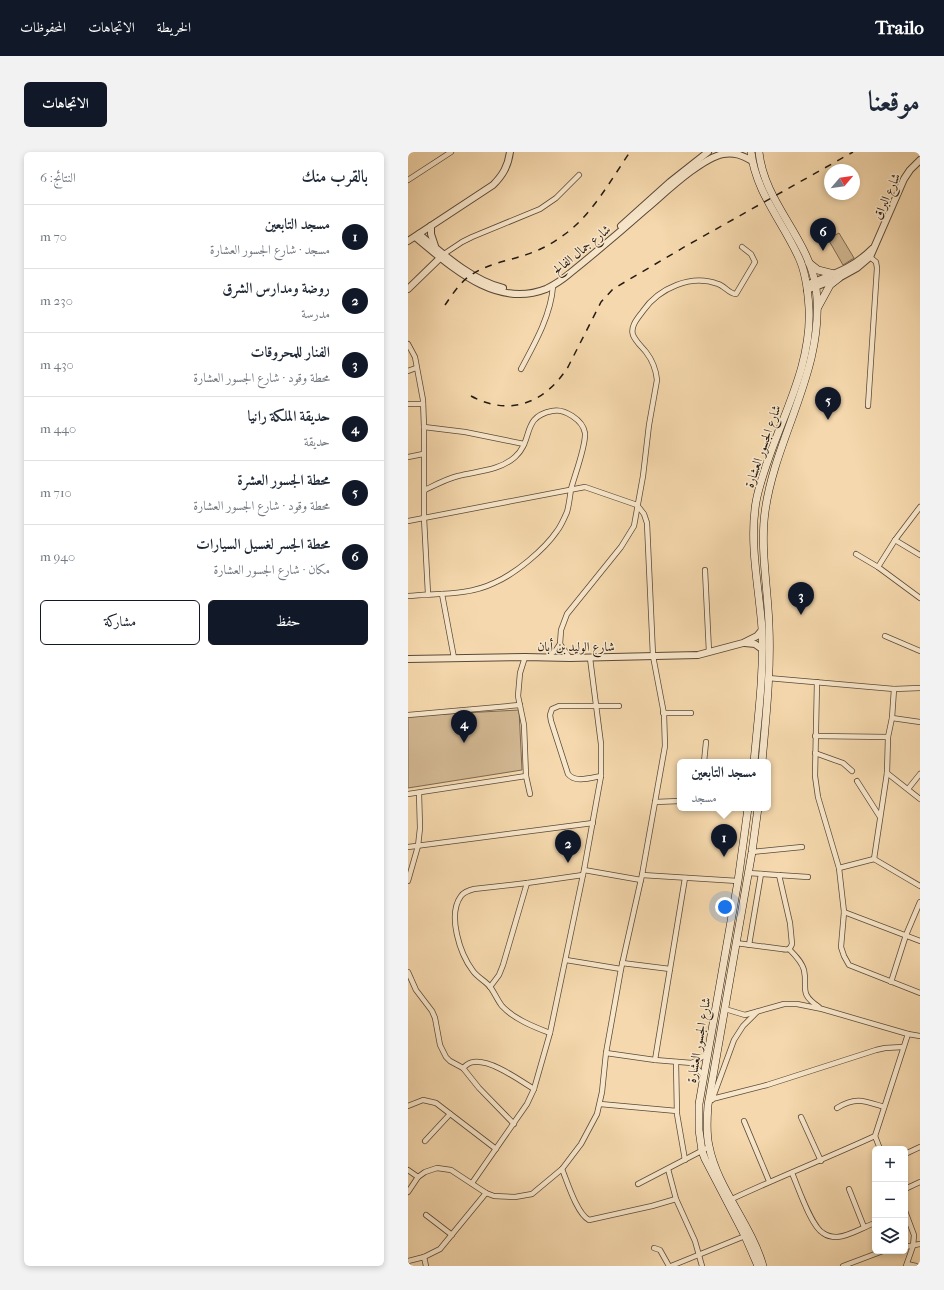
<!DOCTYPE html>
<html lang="ar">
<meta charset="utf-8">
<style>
:root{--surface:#fff;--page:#f2f2f3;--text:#1f2937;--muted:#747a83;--line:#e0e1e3;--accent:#111827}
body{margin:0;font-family:"IM FELL French Canon",Amiri,serif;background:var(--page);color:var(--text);direction:rtl}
.controls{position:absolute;right:12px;bottom:12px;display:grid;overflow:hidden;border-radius:6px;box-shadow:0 2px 6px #0003}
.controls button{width:36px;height:36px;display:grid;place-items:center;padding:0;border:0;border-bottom:1px solid var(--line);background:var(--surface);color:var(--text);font:20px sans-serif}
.compass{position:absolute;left:416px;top:12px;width:36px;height:36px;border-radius:50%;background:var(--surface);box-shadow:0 2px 6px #0003;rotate:61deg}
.you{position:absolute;left:317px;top:755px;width:14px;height:14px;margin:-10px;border:3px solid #fff;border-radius:50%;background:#1a73e8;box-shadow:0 0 0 6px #1a73e833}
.badge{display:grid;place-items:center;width:26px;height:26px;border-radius:50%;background:var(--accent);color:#fff;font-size:13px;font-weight:700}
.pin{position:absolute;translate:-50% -33px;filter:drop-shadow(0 1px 2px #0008)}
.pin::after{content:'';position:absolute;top:21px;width:14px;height:12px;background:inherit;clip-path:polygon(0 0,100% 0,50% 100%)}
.popup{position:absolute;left:269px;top:607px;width:94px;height:52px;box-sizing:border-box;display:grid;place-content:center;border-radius:6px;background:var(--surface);filter:drop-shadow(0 1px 3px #0005);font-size:13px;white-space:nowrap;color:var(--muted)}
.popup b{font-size:15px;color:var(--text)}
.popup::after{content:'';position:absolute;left:50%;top:100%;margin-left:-8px;border:8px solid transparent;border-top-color:var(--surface)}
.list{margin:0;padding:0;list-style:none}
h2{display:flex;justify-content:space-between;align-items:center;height:52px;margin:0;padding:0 16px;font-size:17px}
h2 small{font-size:13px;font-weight:400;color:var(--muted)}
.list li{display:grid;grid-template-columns:26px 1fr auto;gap:12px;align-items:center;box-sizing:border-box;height:64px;padding:0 16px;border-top:1px solid var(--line)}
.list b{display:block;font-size:15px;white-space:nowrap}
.list p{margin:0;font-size:13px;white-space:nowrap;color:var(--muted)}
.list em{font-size:13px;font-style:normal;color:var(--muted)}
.actions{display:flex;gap:8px;padding:12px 16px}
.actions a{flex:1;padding:9px 0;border:1px solid var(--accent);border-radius:6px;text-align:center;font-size:14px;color:var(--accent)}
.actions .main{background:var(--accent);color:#fff}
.icon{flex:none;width:22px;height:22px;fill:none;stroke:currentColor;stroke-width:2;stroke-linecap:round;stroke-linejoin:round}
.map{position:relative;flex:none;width:512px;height:1114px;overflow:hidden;direction:ltr;border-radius:6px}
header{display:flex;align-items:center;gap:24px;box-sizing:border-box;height:56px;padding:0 20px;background:var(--accent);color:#fff}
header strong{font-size:19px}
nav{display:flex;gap:22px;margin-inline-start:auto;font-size:14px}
.intro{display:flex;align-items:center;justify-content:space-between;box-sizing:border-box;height:96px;padding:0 24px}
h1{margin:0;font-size:28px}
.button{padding:10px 18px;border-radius:6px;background:var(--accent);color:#fff;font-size:14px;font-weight:700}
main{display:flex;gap:24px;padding:0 24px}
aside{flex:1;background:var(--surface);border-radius:6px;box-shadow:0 2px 6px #0003}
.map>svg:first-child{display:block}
</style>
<header>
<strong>Trailo</strong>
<nav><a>الخريطة</a><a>الاتجاهات</a><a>المحفوظات</a></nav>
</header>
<div class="intro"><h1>موقعنا</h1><a class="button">الاتجاهات</a></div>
<main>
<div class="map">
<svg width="512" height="1114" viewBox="0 0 512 1114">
<rect width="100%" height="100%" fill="#f5d8ad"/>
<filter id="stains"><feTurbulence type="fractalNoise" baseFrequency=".005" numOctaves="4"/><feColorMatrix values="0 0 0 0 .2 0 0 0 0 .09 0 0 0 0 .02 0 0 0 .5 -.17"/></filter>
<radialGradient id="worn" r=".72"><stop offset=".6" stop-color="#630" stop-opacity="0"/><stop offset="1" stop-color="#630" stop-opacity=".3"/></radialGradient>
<g fill="#d2b893" stroke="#7c6a52">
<polygon points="431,81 446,106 435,113 420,87"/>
<polygon points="111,558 114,618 0,636 0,564"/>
</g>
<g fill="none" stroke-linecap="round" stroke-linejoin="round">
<g stroke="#594a39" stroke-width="6">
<g id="minor">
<polyline points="0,28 43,0"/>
<polyline points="36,102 54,90 64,85 132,57 148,46 171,23"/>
<polyline points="0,192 7,205 15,248 16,275 16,366 20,442"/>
<path d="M113,217C127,191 143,163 145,134"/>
<polyline points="0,219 8,216"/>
<polyline points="0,252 15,252"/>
<polyline points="460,254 469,116 468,110 462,105"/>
<polyline points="16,275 57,280 116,292"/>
<polyline points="0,305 15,302"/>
<polyline points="0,369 177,335 229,353 236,362 239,371 245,504 256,562 257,594 234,723 213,817 198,901 194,940 189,962 173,992 154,1017 124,1042 107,1045 86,1044 78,1041 43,1018 29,1016 17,1020 10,1025 0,1040"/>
<polyline points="487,388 512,403"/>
<polyline points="448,402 470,415 512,446"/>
<polyline points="470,415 487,388 512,355"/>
<polyline points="297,418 301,500"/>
<polyline points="34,442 46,506"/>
<path d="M0,444C29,441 59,444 86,431C107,422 136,398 149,379C153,374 156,367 159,360C161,353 162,344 163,337C167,322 178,294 177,281C175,268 156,256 144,259C113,265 126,288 107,305C91,319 69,319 50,324C38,327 27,333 17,338"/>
<polyline points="477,484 512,499"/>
<polyline points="152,492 162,506"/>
<polyline points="117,505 112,521 110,544 116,573 118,624 122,642"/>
<path d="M139,505L148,498L152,492L153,478L159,462L213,395L226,374L235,324L241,273L249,228C248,218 245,209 238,200C234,195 228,190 225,183C222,174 230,166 235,159C251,136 283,122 310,132C317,134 321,142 328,142L347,110L343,102L334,95"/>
<polyline points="360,526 486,537 512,536"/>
<polyline points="409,530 407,624 410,645 431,716 436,760 433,795 436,804 441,813 512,841"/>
<polyline points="255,561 283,561"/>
<polyline points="0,563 112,553"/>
<polyline points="484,566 512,570"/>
<polyline points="407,584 480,585"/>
<polyline points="407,601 435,611 444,619"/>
<polyline points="296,610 298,590"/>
<polyline points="479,621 512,647"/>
<path d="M193,624C182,626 167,631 160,622L143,569L142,563L144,557L151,554H211"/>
<polyline points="449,629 472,665"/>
<polyline points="500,637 512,622"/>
<polyline points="0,642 118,624"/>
<polyline points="247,650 272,649"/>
<polyline points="0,695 185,671"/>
<polyline points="344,700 394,695"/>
<polyline points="466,707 479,621 480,585 484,566 486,537"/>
<polyline points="431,716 466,707 512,734"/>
<polyline points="176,718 233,728"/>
<polyline points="340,721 400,725"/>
<polyline points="234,723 330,729"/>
<polyline points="0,729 10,694 12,676 11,641"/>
<polyline points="436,760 512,789"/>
<path d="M328,791L374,797C379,798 382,798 384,792L382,771L371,723"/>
<polyline points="341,793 353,722"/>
<path d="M381,797C387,803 394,810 396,818C400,836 390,841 411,855"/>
<polyline points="158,808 213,817"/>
<polyline points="214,811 262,817"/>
<polyline points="0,820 8,838 24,859 27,866 32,893 38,905 42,909 55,916 71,936 106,972"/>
<polyline points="483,830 498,783 512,750"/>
<polyline points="82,835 91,823 95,813 119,731"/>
<polyline points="317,857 337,863 376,852 389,852 414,857 500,882 512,884"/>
<path d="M142,881C126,875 106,867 94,854C90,849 87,842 83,836C78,829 70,826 65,819C52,802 39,763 53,744C56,740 62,738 66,737L119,731L175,723"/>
<polyline points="198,901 247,908 284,911 299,902"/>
<polyline points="247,908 277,726"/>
<polyline points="268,910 269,962 277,1008"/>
<polyline points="284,911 296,924"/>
<path d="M55,916C58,913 61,910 66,910C84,908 111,928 126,937"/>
<polyline points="304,947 359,933 468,898 477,896 495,895"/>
<polyline points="304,948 326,888 335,874 349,860"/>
<polyline points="192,952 269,959"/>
<polyline points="0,954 15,948 28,951 88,997"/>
<path d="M429,956C448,944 457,949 476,955"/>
<polyline points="393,965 413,1009"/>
<polyline points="336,969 361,1029"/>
<polyline points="17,989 42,962"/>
<polyline points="472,997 467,984 500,882"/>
<polyline points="497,1002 512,995"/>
<path d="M154,1017C159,1029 169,1062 181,1068L244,1054L268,1047"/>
<polyline points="260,1017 268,1047 287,1089 294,1114"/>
<polyline points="0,1018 10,1025"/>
<path d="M384,1021C390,1035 403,1074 415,1081C419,1084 424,1085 429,1085C442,1084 455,1075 467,1071"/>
<polyline points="64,1031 119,952 126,937 142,881 176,718 193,624 193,592 182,506"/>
<polyline points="230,1032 301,995"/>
<polyline points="441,1037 456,1075"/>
<polyline points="497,1037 512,1030"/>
<path d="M324,1047C371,1025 419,1006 467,984"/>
<polyline points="497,1059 506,1083 505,1094 498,1114"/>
<polyline points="18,1063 44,1083"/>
<polyline points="497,1095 512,1092"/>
<polyline points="246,1096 252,1098 261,1114"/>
<polyline points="16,1105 18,1114"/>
<polyline points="0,1109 16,1105 32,1097 78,1041"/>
<polyline points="499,1112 508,1114"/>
<polyline points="263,1114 337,1084"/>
<polyline points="435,1114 475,1099"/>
</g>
</g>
<g stroke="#594a39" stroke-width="8">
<g id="tertiary">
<polyline points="23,74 23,82 27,94"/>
<polyline points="213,74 262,30 300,0"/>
<path d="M11,82C35,102 65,129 95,136"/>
<path d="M7,85C43,114 87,157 138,137C146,133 154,128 161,122C187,101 213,79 238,57C257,41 292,7 315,2C326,0 334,3 344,9"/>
<path d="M0,89L85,33C95,23 100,14 102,0"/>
<path d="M403,131C428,121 445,116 464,97"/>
<polyline points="0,137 35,103"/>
<polyline points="399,138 431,126 449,116 462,105 496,27 502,18 512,8"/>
<polyline points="337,491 347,492 354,497"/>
<polyline points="0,507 117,505 162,506 290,503 335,491 349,484 354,478"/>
</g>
</g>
<g stroke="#251b12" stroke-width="8">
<g id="secondary">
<path d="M343,0C348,41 375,70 391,106C398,121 400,140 401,156C404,212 375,262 358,314C354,326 350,338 348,350C341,392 351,435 354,477C356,521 350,566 346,610"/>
<path d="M351,0C356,51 401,86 408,136C418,216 367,284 357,360C352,396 360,438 361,474C363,519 358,565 354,610"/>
<polyline points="401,111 410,118 426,122"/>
<polyline points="410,155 422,133 431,126"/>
<polyline points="340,656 330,729 291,952 291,978 294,999 297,1007 337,1084 350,1114"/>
<path d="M350,656L344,700L300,953C299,966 298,981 301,994C309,1036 343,1072 355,1114"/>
</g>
</g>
<use href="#minor" stroke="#f8e6ca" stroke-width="4.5"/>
<use href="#tertiary" stroke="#f8e6ca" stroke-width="6"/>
<use href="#secondary" stroke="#f8e6ca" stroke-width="7"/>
<g stroke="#251b12" stroke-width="1.5" stroke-dasharray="7 7" stroke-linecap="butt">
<path d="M37,153C44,143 52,130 63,123C79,112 99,109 117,103C130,99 142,93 153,85C183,65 202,29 222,0"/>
<path d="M63,244C102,265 137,251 160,215L193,150L205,137L278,94L445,0"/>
</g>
</g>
<g text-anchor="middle" stroke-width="3" stroke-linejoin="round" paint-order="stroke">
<g font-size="13" fill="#251b12" stroke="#f8e6ca">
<text transform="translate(478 44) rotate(-66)" y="5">شارع البراق</text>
<text transform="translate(173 97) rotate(-39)" y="5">شارع جمال الفالح</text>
<text transform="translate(354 294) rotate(-71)" y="5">شارع الجسور العشارة</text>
<text x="168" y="499">شارع الوليد بن أبان</text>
<text transform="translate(290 888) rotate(-80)" y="5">شارع الجسور العشارة</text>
</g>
</g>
<rect width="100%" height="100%" filter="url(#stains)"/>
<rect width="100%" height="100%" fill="url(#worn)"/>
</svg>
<div class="controls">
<button>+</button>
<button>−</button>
<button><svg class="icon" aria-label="layers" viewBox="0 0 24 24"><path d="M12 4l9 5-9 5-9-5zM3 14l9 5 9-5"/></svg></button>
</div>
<svg class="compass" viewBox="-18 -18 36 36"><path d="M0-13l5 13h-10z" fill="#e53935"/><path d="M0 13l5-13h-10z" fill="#747a83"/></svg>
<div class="you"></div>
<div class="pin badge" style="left:316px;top:705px">1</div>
<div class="popup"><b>مسجد التابعين</b>مسجد</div>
<div class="pin badge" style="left:160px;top:711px">2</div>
<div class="pin badge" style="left:393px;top:463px">3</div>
<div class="pin badge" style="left:56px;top:591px">4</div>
<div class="pin badge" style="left:420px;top:268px">5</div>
<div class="pin badge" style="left:415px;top:99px">6</div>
</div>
<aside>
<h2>بالقرب منك<small>النتائج: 6</small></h2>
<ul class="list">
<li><span class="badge">1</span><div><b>مسجد التابعين</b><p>مسجد · شارع الجسور العشارة</p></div><em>70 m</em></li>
<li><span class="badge">2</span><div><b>روضة ومدارس الشرق</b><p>مدرسة</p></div><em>230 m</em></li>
<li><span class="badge">3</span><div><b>الفنار للمحروقات</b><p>محطة وقود · شارع الجسور العشارة</p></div><em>430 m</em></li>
<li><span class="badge">4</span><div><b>حديقة الملكة رانيا</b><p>حديقة</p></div><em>440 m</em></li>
<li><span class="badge">5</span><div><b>محطة الجسور العشرة</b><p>محطة وقود · شارع الجسور العشارة</p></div><em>710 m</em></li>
<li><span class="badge">6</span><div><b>محطة الجسر لغسيل السيارات</b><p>مكان · شارع الجسور العشارة</p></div><em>940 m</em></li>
</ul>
<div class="actions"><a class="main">حفظ</a><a>مشاركة</a></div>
</aside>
</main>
